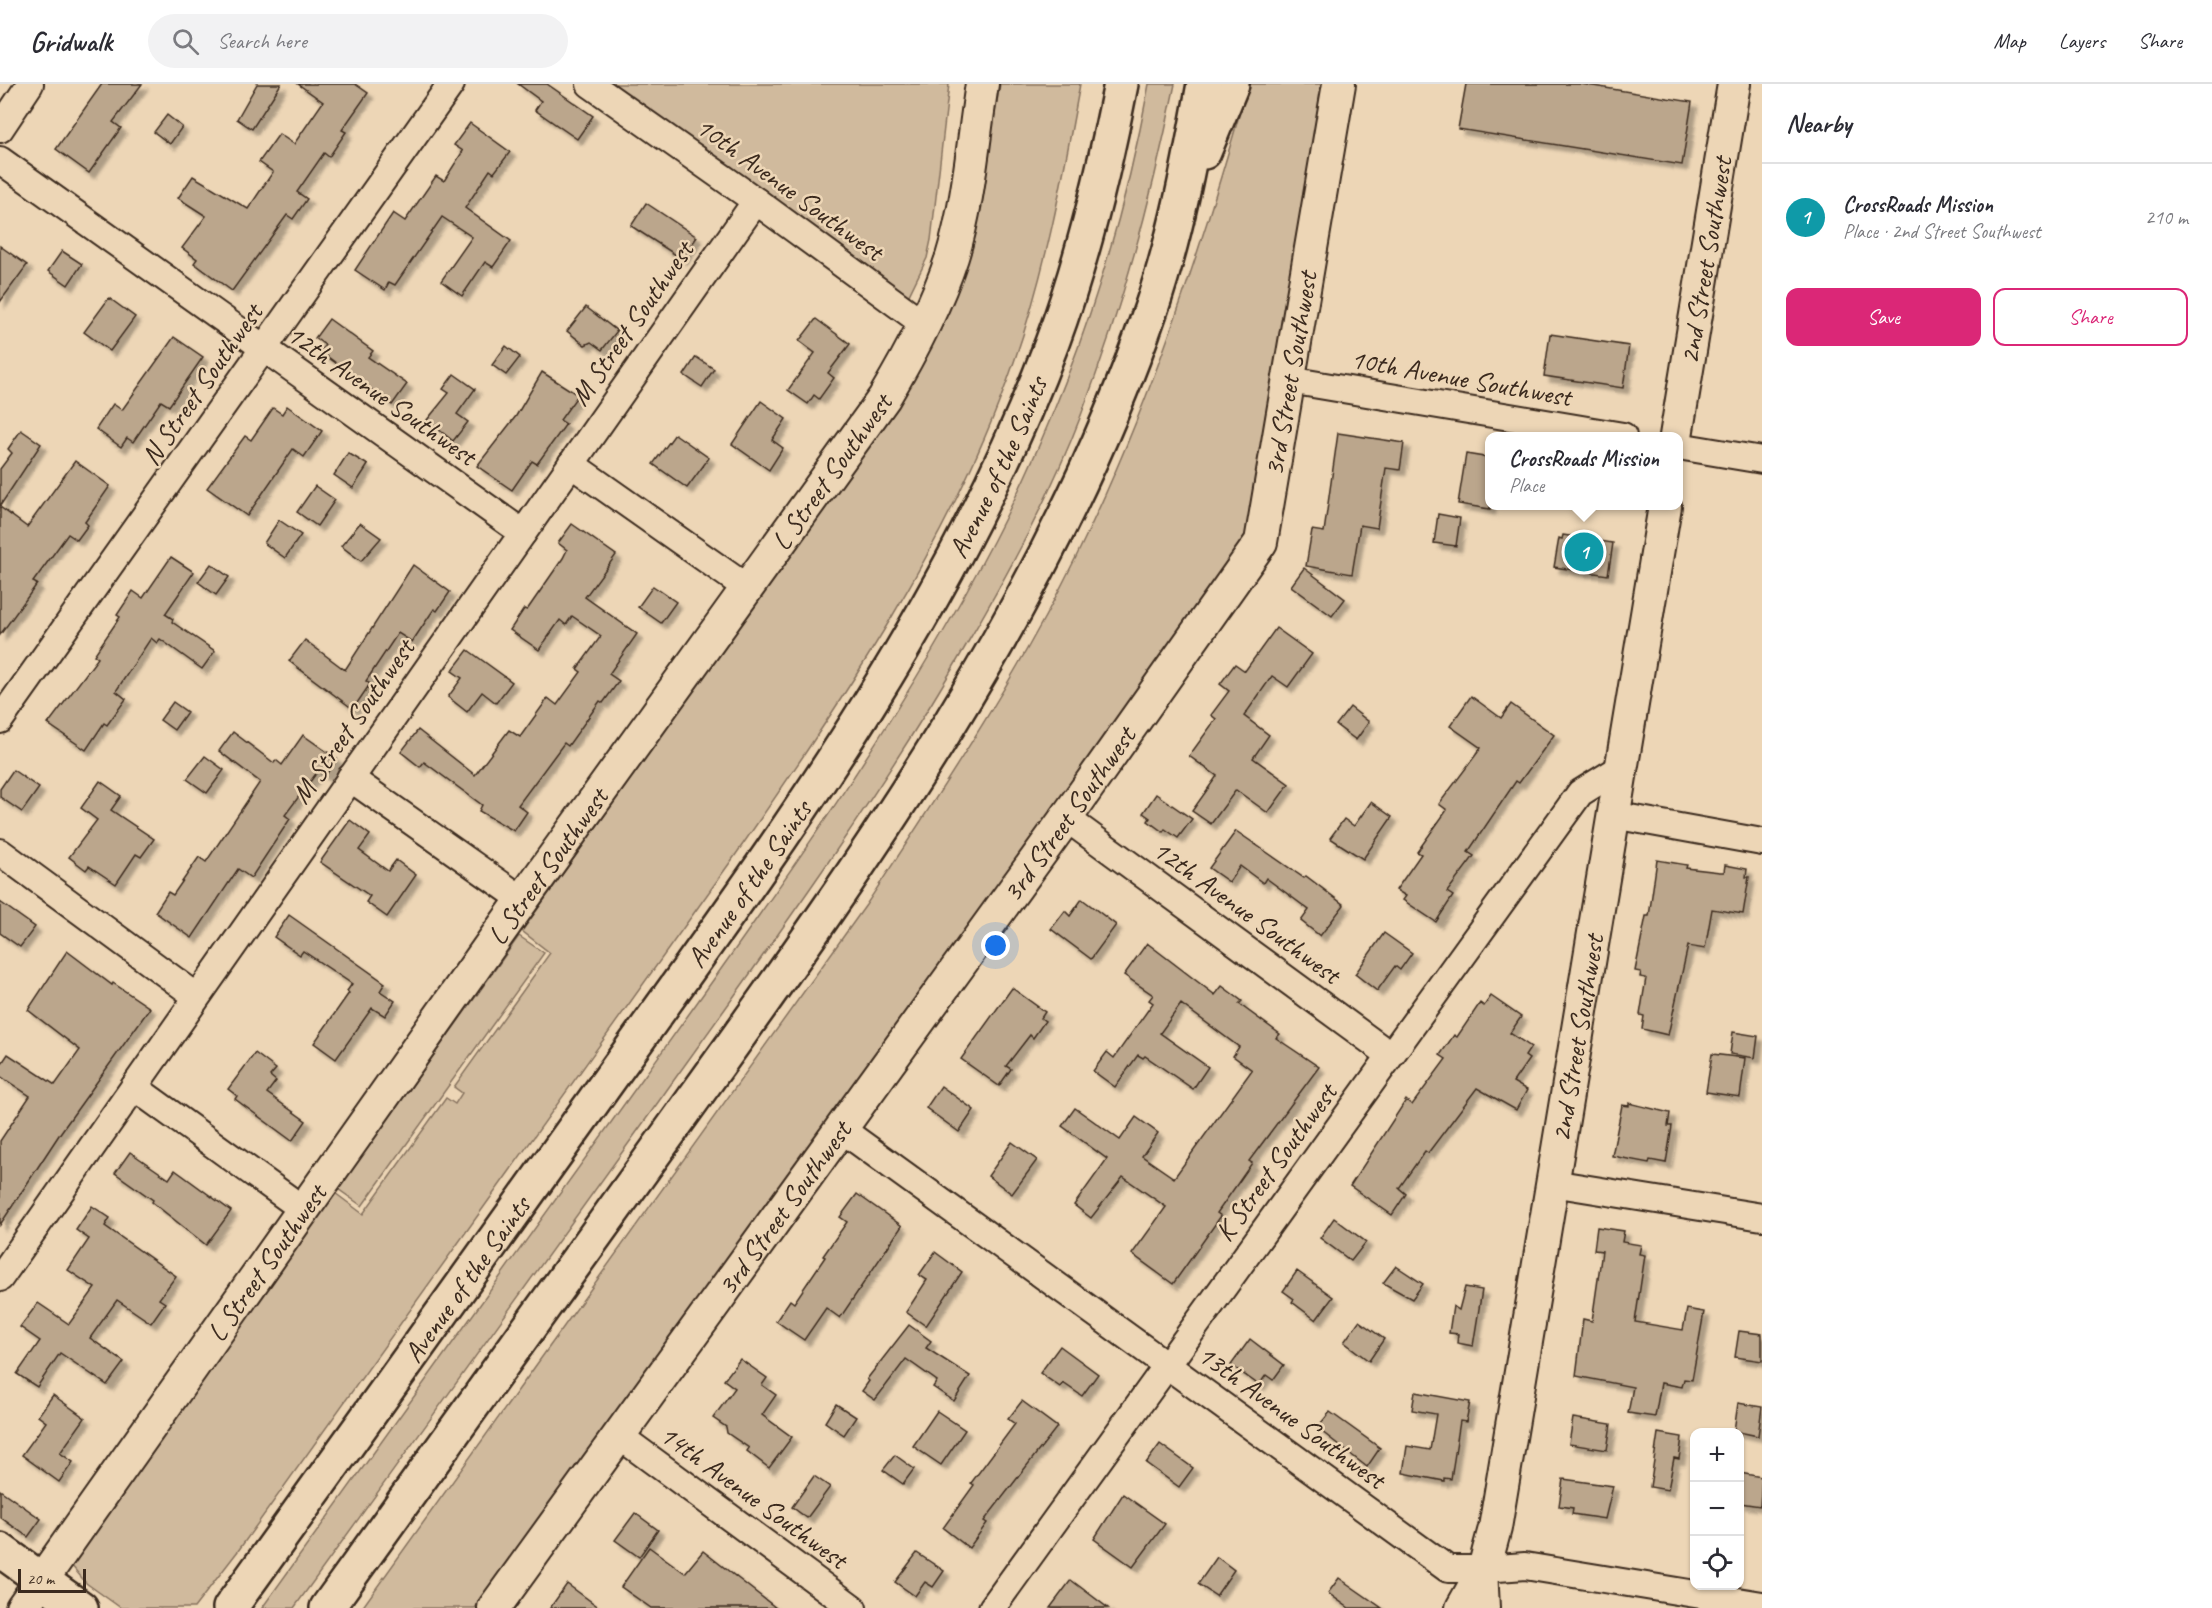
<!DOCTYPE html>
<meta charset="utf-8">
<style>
:root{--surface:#fff;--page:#f2f2f3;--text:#2b2b33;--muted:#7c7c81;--line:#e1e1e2;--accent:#db2777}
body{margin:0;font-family:Caveat,sans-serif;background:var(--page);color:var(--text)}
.controls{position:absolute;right:18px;bottom:18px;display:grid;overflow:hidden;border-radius:12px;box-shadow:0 2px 4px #0004}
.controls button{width:54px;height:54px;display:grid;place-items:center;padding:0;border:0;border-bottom:2px solid var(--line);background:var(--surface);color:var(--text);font:30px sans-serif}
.scale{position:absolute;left:18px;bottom:15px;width:68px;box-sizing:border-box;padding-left:6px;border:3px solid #3b2a1e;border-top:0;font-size:16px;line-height:21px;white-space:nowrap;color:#3b2a1e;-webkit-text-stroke:4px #edd6b6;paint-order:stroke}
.you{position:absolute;left:996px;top:862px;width:21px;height:21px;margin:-15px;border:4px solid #fff;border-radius:50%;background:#1a73e8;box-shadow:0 0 0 9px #1a73e833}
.badge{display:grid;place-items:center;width:39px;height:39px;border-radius:50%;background:var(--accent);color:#fff;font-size:20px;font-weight:700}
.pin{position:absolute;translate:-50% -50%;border:3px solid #fff;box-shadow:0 2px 6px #0006}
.popup{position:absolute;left:1485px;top:348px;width:198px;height:78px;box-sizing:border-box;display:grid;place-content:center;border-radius:12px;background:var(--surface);filter:drop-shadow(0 2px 4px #0005);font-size:20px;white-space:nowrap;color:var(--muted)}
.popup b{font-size:22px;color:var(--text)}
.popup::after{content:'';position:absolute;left:50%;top:100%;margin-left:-12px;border:12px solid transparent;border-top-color:var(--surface)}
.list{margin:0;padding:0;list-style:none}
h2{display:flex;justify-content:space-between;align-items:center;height:78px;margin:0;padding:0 24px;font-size:26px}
h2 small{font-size:20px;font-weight:400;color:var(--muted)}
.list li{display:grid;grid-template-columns:39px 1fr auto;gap:18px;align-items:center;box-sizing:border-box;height:108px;padding:0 24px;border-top:2px solid var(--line)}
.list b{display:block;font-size:22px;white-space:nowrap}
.list p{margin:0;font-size:20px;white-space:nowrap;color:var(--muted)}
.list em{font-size:20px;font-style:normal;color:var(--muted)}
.actions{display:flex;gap:12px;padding:18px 24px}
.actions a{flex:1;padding:14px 0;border:2px solid var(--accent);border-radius:12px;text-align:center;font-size:21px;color:var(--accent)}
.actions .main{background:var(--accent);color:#fff}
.icon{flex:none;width:33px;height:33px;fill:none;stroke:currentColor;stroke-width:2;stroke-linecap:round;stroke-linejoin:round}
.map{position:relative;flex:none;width:1762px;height:1524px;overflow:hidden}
header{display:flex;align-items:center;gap:36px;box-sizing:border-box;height:84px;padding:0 30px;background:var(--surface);border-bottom:2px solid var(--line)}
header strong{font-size:28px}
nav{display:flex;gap:33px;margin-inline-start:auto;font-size:21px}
.search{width:420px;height:54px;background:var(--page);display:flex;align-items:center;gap:15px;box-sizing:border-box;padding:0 21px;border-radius:33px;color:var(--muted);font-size:22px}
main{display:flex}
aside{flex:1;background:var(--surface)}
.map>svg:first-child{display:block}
</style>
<header>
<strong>Gridwalk</strong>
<div class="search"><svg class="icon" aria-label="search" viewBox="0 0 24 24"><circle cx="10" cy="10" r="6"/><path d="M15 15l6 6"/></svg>Search here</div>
<nav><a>Map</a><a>Layers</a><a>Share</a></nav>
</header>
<main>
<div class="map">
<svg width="1762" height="1524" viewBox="0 0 1762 1524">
<defs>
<filter id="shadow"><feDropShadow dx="5.5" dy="5.5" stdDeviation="1.5" flood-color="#0004"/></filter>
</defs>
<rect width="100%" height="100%" fill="#edd6b6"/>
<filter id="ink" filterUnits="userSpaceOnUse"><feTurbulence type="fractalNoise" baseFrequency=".0167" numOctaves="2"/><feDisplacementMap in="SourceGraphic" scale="12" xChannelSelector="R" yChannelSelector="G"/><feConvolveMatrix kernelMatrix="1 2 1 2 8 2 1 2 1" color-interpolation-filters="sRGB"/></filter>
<g filter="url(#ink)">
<g fill="#d0ba9d" stroke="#86725e" stroke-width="1.5">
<polygon points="611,0 949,0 931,156 927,174 908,213"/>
<path d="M1000,0H1080C1063,93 1046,187 1014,278C953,455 840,620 734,773L238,1467L194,1524H121L86,1499L71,1481L335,1109L363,1130L446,1014L455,1020L462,1009L454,1003L550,869L522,847L897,320L974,148Z"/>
<path d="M1149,0H1175C1152,114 1122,225 1080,334C1050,412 1010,486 968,558C877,716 770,862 664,1010C541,1181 418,1353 294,1524H262C389,1347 516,1171 643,994C768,820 895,646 994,456C1068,313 1120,158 1149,0Z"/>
<path d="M1248,0H1323L1249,446L1244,456L1177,555L475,1524H362L866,821C940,708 1016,595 1076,473C1150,322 1203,161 1248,0Z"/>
<polygon points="519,852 544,869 362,1122 338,1105"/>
</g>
<g fill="#bba68c" stroke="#3b2a1e" stroke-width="1.5" filter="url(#shadow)">
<polygon points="102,0 142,0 113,38 121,44 89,89 56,65"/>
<polygon points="257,0 281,0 252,45 237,35"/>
<polygon points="298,0 355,0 368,9 342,46 346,48 329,73 324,69 297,108 307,115 293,135 287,131 232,207 194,179 197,175 182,164 206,132 178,114 193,92 248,125 273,88 259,78 279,50 294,60 323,18"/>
<polygon points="518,0 547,0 593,32 577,55 535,26 541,17"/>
<polygon points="1466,0 1581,0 1692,18 1682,81 1458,45"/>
<polygon points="167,31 182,43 170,60 154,48"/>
<polygon points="470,39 510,68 494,89 490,86 465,124 511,157 493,183 485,178 462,212 441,197 472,153 442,133 395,201 389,198 385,206 355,186 393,129 405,137 436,92 444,97 463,67 454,61"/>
<polygon points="646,119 697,153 682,175 631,142"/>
<polygon points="0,162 27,181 0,218"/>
<polygon points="62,167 82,180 68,201 48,187"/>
<polygon points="109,214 135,233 110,267 84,248"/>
<polygon points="586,223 617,247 602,266 591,258 585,261 567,247"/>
<polygon points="329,235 373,267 368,273 407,300 392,321 320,267 325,261 315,254"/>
<polygon points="816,235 850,260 828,289 834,294 819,315 814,311 808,320 788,306 815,269 799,257"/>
<polygon points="1550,250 1629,262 1623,304 1544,292"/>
<polygon points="174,253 203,273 169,322 161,317 133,358 127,354 121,363 96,345 113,320 122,326"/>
<polygon points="506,262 520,273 506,291 492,281"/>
<polygon points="696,273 714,285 702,303 684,291"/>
<polygon points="542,288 578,311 560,336 566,340 537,380 532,377 512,406 477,382 516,332"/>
<polygon points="454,290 475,305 457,330 468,338 453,357 427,336 449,309 443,305"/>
<polygon points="761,317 786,335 772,356 783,364 769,386 732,360"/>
<polygon points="287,322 322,347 304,373 293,365 247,432 207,404 245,352 251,356 273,324 282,330"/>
<polygon points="21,346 41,360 0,422 0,385 12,369 8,365"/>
<polygon points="1338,349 1404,359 1400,386 1386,384 1377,444 1360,441 1352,490 1306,482 1312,446 1324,448"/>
<polygon points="675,350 709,374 687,404 653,380"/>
<polygon points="348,369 368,381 353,404 334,391"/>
<polygon points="1466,370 1490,374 1490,425 1458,420"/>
<polygon points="75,377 110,402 85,438 88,441 77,456 68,450 33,498 37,500 0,551 0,423 27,443"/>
<polygon points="315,402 335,416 317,442 297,428"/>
<polygon points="1438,430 1460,434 1456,462 1434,459"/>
<polygon points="279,436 301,451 285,474 264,459"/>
<polygon points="360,439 381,454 361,477 341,462"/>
<polygon points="572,440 616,471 585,513 637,550 609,590 619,597 603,619 600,617 568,662 564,659 518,721 527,728 514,747 479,727 482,721 424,678 420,683 401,668 418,646 475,691 509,646 520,653 548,614 557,621 581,588 577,585 601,552 572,532 566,541 560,536 539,566 510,546 524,525 527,526 563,474 567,466 558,459"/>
<polygon points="1563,451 1613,459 1608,491 1554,483 1559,454 1562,455"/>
<polygon points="171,473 194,488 165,530 173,535 172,538 215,567 202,585 160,555 157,559 151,554 116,607 126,615 107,641 104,639 86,666 48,640 98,574 94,571 120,533 117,531 133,507 143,514"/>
<polygon points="211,480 229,493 216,511 198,498"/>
<polygon points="413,481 450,508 437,527 434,525 412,558 398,549 366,597 370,600 353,625 289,577 305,556 345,586"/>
<polygon points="1304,484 1345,515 1332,532 1291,502"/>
<polygon points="653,502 676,518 661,539 638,523"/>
<polygon points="1276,544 1312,570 1288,603 1272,592 1244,632 1269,651 1253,674 1289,700 1268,729 1236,706 1211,740 1192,727 1217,692 1189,672 1216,635 1211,631 1229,607 1220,600 1235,580 1245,587"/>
<polygon points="468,566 512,598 496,619 482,608 467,628 448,613 462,594 452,587"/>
<polygon points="1471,612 1501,634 1511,620 1554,651 1519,699 1516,697 1468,768 1474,772 1447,808 1453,812 1436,838 1403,816 1406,812 1396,806 1421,770 1417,768 1447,726 1439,720 1481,664 1450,642"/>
<polygon points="173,618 187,628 174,646 160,636"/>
<polygon points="1350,623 1369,638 1356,656 1336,641"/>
<polygon points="233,648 274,679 276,676 282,681 303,651 337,675 325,692 318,687 285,731 290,735 251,794 238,785 192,854 155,828 168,808 173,811 199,773 206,778 260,698 219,667"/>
<polygon points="205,672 224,686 207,709 187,695"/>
<polygon points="13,686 39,704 22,728 0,713 0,705"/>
<polygon points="100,697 121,712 111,726 154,755 141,773 136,770 116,800 89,782 86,786 69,773 97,736 81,724"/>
<polygon points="1156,710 1192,735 1178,754 1165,745 1163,748 1148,737 1150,734 1143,729"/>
<polygon points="1371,718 1392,733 1363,775 1330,754 1344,735 1354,742"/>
<polygon points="350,736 370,751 359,766 388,787 396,776 416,791 387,833 366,818 370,812 320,778"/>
<polygon points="1236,747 1304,794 1306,792 1344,821 1320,852 1301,837 1309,826 1266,794 1263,799 1240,782 1229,798 1209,784"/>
<polygon points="1657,776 1687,781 1686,784 1720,788 1724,788 1725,781 1747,785 1746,793 1749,793 1743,830 1712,825 1705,865 1688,862 1668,951 1642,945 1644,932 1640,931 1646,894 1640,893 1641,888 1635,887 1646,832 1649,832"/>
<polygon points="1082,815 1116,841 1091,875 1051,845 1065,827 1070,832"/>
<polygon points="0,818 35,843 20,863 0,849"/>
<polygon points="289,831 385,899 380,907 395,917 385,932 372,924 336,975 314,959 349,909 347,907 352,900 303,867 300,871 274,853"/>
<polygon points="1384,849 1412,869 1400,886 1395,882 1377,907 1355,890"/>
<polygon points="1147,859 1215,911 1222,902 1242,917 1239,920 1280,950 1276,954 1319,983 1249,1077 1252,1079 1217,1129 1221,1132 1173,1200 1132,1170 1166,1123 1123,1093 1091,1134 1074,1121 1107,1075 1062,1042 1075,1024 1120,1056 1136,1033 1158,1049 1142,1072 1174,1094 1252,986 1233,972 1239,963 1181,920 1160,949 1208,983 1193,1005 1145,972 1143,974 1138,971 1115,1003 1093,987 1107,968 1114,974 1153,919 1149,916 1153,911 1124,891"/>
<polygon points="67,867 112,901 113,899 150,924 61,1048 0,1141 0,1057 30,1012 0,992 0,982 8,970 55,1001 80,966 28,926"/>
<polygon points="1012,904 1045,928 1041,934 1045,937 1033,954 1030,951 1006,982 1011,985 999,1002 961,975"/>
<polygon points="1491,912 1521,933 1510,949 1531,963 1525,972 1529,975 1513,998 1527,1006 1516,1026 1477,1004 1428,1069 1425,1067 1399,1104 1406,1110 1392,1131 1350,1102 1406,1016 1412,1021 1446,975 1440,971 1454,951 1457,953 1480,919 1484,922"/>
<polygon points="1733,948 1758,952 1755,974 1730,970"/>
<polygon points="255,969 276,985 270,992 276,997 267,1009 306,1037 292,1057 235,1015 237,1012 228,1005"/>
<polygon points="1712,970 1745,974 1740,1013 1706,1008"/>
<polygon points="941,1002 974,1026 959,1048 926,1024"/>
<polygon points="1629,1019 1670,1029 1668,1042 1672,1042 1666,1079 1650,1076 1649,1079 1612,1072 1622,1021 1629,1022"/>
<polygon points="1012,1058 1037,1076 1012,1110 988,1092"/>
<polygon points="130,1068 169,1095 175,1086 231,1127 206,1161 152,1118 153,1116 115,1089"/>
<polygon points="857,1110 902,1142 840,1234 826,1224 804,1256 776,1237 790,1216 794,1219 825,1173 823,1172 847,1138 840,1133"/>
<polygon points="92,1122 110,1134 105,1142 176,1192 159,1215 165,1219 151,1239 117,1216 90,1254 124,1278 107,1301 60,1269 37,1303 17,1290 40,1257 20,1243 38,1219 69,1240 95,1204 68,1186 89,1155 76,1146"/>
<polygon points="1334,1134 1366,1158 1351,1177 1320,1154"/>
<polygon points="1597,1143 1624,1147 1622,1158 1641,1161 1639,1170 1645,1171 1635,1238 1683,1246 1687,1225 1704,1228 1692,1296 1684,1295 1682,1303 1661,1299 1655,1333 1628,1329 1633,1303 1576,1292 1583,1235 1592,1237 1602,1167 1594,1166"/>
<polygon points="935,1168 962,1188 926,1242 906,1228 927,1196 919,1191"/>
<polygon points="1396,1182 1423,1200 1412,1215 1383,1199"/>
<polygon points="1297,1187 1333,1213 1316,1236 1292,1218 1294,1215 1283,1207"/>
<polygon points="1465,1203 1482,1206 1473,1262 1457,1259 1458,1250 1449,1249 1453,1222 1459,1226"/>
<polygon points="1359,1237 1384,1255 1369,1277 1344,1258"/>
<polygon points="909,1241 931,1257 926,1264 970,1292 954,1317 933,1303 937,1297 906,1275 875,1316 862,1307 869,1297 867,1295"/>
<polygon points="1739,1247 1762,1250 1762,1277 1735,1273"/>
<polygon points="1250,1255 1284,1281 1273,1296 1266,1291 1259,1301 1231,1281"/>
<polygon points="1060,1262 1098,1290 1082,1312 1063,1299 1060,1303 1040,1289"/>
<polygon points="740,1275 767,1294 762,1301 776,1311 762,1331 792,1353 769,1384 747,1367 749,1364 727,1349 726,1343 713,1334 735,1304 724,1296"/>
<polygon points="1415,1308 1470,1318 1466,1338 1460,1337 1451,1395 1444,1394 1444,1397 1403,1389 1407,1362 1430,1366 1436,1330 1412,1326"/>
<polygon points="53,1311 85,1334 60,1369 73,1378 59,1398 22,1371 46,1338 38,1332"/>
<polygon points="1022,1317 1057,1343 984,1437 987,1439 969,1464 943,1444 974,1401 971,1399 1015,1340 1008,1335"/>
<polygon points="1738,1319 1762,1323 1758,1352 1734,1347"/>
<polygon points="836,1320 856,1333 844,1351 825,1338"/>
<polygon points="937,1327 965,1346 941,1381 913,1362"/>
<polygon points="1330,1328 1380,1364 1367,1383 1317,1344"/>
<polygon points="1573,1334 1611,1340 1607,1366 1569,1360"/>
<polygon points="1658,1349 1682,1353 1679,1375 1674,1374 1668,1406 1650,1403"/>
<polygon points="1160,1360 1193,1384 1179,1403 1146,1379"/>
<polygon points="895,1371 914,1385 903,1400 883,1386"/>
<polygon points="1740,1389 1762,1393 1760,1422 1740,1419"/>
<polygon points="814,1392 830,1403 807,1434 792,1423"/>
<polygon points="1563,1395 1613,1402 1605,1435 1572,1430 1573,1424 1559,1422"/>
<polygon points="0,1406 41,1435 28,1453 0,1433"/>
<polygon points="1123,1410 1165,1440 1133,1483 1094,1455"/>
<polygon points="635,1429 658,1446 639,1473 615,1456"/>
<polygon points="649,1463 685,1489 703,1467 776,1524 651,1524 621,1503"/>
<polygon points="917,1469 944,1487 933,1503 925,1498 915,1512 895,1498"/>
<polygon points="1217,1473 1234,1486 1216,1512 1198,1500"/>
<polygon points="1339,1494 1382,1524 1349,1524 1328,1509"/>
<polygon points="1071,1496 1108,1524 1050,1524"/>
<polygon points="567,1500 600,1524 550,1524"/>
</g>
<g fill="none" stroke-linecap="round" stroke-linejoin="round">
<g stroke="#3b2a1e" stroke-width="30">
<g id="minor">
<polyline points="590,0 756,117 924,240"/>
<polyline points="0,45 30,0"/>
<polyline points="0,76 523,449"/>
<polyline points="1289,296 1623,352"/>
<polyline points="1678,362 1762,376"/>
<polyline points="571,380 747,504"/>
<polyline points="0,636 451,0"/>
<polyline points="350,694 523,816"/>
<polyline points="1613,731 1762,758"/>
<polyline points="1066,734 1390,971"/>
<polyline points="0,768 196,912"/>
<polyline points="134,1003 304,1126"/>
<polyline points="841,1045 1448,1485 1484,1485 1525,1482 1762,1521"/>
<polyline points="1552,1099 1762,1133"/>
<polyline points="0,1194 756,117"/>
<polyline points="618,1351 853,1524"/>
<polyline points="1484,1485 1486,1524"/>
<polyline points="992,1524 1580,709 1622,683"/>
</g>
</g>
<g stroke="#3b2a1e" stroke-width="36">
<g id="tertiary">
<path id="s1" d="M1676,352L1734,0"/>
<path id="s2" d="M22,1524L506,839L884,314C911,269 936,222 952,173C969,118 973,57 982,0"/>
<path id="s3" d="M494,1524L1066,734L1261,458L1339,0"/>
<path id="s4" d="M1462,1524L1484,1485L1495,1444L1665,422"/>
</g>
</g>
<g stroke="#3b2a1e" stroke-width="38">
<polyline id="secondary" points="0,1466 81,1524"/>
</g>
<g stroke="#3b2a1e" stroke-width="38">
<g id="motorway">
<polyline points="1204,68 1232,0"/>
<path id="s5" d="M230,1524C359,1345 488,1165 616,986C781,757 952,526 1052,259C1083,176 1104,87 1121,0"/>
<path d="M327,1524C448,1355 570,1186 692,1017C870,770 1051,517 1151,225C1176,152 1190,77 1204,0"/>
</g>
</g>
<use href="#minor" stroke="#edd6b6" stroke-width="26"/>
<use href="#tertiary" stroke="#edd6b6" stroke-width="32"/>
<use href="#secondary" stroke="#edd6b6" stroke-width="33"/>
<use href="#motorway" stroke="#edd6b6" stroke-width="33"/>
</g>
</g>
<g text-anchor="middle" stroke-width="5" stroke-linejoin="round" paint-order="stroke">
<g font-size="28" fill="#3b2a1e" stroke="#edd6b6">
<text transform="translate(790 104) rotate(36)" y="10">10th Avenue Southwest</text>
<text dy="10" stroke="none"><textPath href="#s1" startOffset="178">2nd Street Southwest</textPath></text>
<text transform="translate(631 239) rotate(-55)" y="10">M Street Southwest</text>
<text dy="10" stroke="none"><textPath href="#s3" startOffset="1484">3rd Street Southwest</textPath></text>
<text transform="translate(1461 293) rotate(10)" y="10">10th Avenue Southwest</text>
<text transform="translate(201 300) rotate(-55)" y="10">N Street Southwest</text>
<text transform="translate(382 310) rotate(35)" y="10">12th Avenue Southwest</text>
<text dy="10" stroke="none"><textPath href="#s5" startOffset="1377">Avenue of the Saints</textPath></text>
<text dy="10" stroke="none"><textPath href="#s2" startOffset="1395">L Street Southwest</textPath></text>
<text transform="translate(352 637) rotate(-55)" y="10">M Street Southwest</text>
<text dy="10" stroke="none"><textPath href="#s3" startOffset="980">3rd Street Southwest</textPath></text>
<text dy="10" stroke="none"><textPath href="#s2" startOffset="909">L Street Southwest</textPath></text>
<text dy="10" stroke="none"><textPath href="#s5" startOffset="891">Avenue of the Saints</textPath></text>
<text transform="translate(1247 827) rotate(36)" y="10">12th Avenue Southwest</text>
<text dy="10" stroke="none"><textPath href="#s4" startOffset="584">2nd Street Southwest</textPath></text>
<text transform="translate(1275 1078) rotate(-54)" y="10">K Street Southwest</text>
<text dy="10" stroke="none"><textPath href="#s3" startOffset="494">3rd Street Southwest</textPath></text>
<text dy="10" stroke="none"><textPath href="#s2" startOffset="423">L Street Southwest</textPath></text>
<text dy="10" stroke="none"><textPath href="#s5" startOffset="405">Avenue of the Saints</textPath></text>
<text transform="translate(1292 1332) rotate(36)" y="10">13th Avenue Southwest</text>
<text transform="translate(754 1412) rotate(36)" y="10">14th Avenue Southwest</text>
</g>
</g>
</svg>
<div class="controls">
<button>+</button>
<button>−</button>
<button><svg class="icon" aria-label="locate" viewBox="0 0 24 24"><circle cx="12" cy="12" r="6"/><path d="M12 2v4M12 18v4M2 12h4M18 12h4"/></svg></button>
</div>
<div class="scale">20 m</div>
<div class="you"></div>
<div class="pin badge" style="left:1584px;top:468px;background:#0f9aa8">1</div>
<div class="popup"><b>CrossRoads Mission</b>Place</div>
</div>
<aside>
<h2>Nearby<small></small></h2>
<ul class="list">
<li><span class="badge" style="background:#0f9aa8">1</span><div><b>CrossRoads Mission</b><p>Place · 2nd Street Southwest</p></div><em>210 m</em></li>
</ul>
<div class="actions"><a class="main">Save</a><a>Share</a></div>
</aside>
</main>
